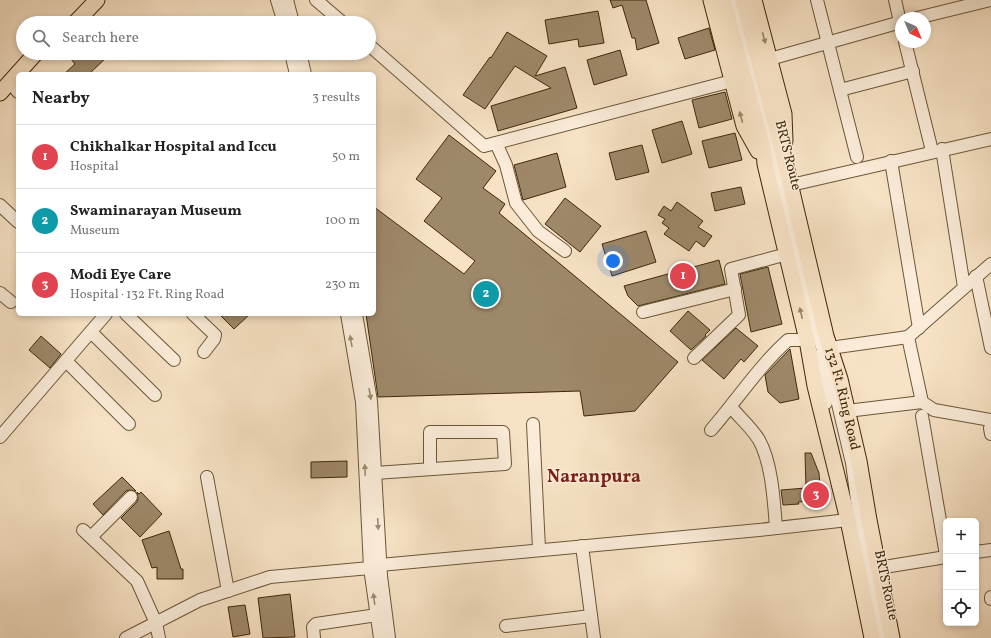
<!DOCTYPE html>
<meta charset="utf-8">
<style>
:root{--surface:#fff;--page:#f2f2f2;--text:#222;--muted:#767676;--line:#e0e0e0;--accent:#b45309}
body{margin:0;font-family:Vollkorn,serif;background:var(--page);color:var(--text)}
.controls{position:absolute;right:12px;bottom:12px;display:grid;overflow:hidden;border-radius:6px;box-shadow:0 2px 6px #0003}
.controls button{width:36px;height:36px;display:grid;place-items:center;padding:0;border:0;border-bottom:1px solid var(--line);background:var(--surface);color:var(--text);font:20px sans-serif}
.compass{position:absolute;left:895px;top:12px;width:36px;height:36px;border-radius:50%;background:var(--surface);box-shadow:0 2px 6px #0003;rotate:136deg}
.you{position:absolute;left:613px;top:261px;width:14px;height:14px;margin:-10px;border:3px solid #fff;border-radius:50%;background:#1a73e8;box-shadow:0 0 0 6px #1a73e833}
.badge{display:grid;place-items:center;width:26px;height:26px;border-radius:50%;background:var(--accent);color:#fff;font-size:13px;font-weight:700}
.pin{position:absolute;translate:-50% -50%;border:2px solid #fff;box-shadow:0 1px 4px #0006}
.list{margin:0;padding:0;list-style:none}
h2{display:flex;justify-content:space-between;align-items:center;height:52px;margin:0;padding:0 16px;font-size:17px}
h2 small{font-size:13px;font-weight:400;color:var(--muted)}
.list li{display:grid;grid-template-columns:26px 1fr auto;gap:12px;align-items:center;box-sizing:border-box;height:64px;padding:0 16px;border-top:1px solid var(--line)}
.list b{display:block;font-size:15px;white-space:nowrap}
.list p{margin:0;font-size:13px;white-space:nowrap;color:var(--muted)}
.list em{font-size:13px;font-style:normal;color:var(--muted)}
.icon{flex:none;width:22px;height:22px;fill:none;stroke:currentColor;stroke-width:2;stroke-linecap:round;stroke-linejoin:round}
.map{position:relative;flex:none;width:991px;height:638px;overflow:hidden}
.search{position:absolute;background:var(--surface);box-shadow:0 2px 6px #0003;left:16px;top:16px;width:360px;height:44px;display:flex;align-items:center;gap:10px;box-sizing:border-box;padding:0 14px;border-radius:22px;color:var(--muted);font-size:15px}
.panel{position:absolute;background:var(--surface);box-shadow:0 2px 6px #0003;left:16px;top:72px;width:360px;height:244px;border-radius:6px}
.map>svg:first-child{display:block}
</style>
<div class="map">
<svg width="991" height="638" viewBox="0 0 991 638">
<rect width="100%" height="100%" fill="#f7e2c5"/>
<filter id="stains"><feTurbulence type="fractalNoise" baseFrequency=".005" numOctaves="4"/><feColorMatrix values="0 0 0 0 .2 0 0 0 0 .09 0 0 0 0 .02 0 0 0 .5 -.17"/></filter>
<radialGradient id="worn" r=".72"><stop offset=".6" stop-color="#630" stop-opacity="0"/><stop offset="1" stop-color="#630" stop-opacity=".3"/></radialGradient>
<g fill="#9e886a" stroke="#3e2708">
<polygon points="610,0 646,0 659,43 637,50 635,38 632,38 622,5 613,8"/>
<polygon points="598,11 604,43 579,47 578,39 549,44 545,20"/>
<polygon points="709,28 715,50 685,59 678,38"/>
<polygon points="507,32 547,56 535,76 565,67 577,108 498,131 491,106 551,88 515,66 485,109 463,95 490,57 491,58"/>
<polygon points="620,50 627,75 594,85 587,60"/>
<polygon points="78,53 102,53 107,57 89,74 64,74 75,64 71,59"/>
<polygon points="725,92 732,119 699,128 692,100"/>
<polygon points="682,121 692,154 662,163 652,130"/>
<polygon points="735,133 742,160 709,168 702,141"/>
<polygon points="449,135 496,171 483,188 505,204 499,213 678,362 635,411 584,416 580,391 378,397 366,314 374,314 374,207 464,274 475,261 424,221 442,198 416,179"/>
<polygon points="642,145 649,172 616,180 609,153"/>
<polygon points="557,153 566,187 523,200 514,165"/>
<polygon points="741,187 745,204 715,211 711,193"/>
<polygon points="565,198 601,226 580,252 545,224"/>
<polygon points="677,202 703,221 698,227 712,236 704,247 696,241 689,251 664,234 669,228 662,223 665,219 658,215 664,206 671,211"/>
<polygon points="646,231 656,262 612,276 602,244"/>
<polygon points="719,260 725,284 638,306 628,296 624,286"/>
<polygon points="768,267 782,324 751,332 740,274"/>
<polygon points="688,311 710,330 705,335 706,336 691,350 670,331"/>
<polygon points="219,314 250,314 234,329"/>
<polygon points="736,328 758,346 744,362 741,359 724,379 702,360"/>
<polygon points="41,336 61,354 50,368 29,350"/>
<polygon points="790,349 799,399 780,403 768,392 765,375"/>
<polygon points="805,453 811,453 819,473 820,486 823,486 825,500 798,502 799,504 783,505 781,490 806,488"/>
<polygon points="347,461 347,477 311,478 311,462"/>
<polygon points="122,477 136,491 129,490 126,491 103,515 93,504"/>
<polygon points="137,492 139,494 141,492 162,514 140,537 121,518 137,502 138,499"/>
<polygon points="169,531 181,569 183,569 183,579 157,579 157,567 152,568 142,540"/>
<polygon points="290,594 295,637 263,638 258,598"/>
<polygon points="245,605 250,634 233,637 228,607"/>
</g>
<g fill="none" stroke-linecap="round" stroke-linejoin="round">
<g stroke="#6c5637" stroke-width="14">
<g id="minor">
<polyline points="277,0 284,23"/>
<polyline points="287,0 293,23"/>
<polyline points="316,0 343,23"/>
<polyline points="734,0 762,105 813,317 834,387 852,463 862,538 882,638"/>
<polyline points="817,0 857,157"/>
<polyline points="895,0 901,26"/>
<polyline points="917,18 990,0"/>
<polyline points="905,42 932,151"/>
<polyline points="369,45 484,146 732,81"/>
<polyline points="291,53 296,74"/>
<polyline points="300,53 305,74"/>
<polyline points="770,59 901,22"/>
<polyline points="15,88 18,92"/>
<polyline points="840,90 913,71"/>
<polyline points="496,143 506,165 516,203 538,231 565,251"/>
<polyline points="942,149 964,287"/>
<polyline points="891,161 919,328"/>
<polyline points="791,185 991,139"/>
<polyline points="0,205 18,222"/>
<polyline points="991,264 908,337 922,402 934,410 991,420"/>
<polyline points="976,276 991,348"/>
<polyline points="0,293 11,302"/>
<polyline points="643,312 735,289"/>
<polyline points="126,314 174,360"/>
<polyline points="193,314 215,335 214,339 204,352"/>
<polyline points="347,314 362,402 370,568 380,638"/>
<polyline points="356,314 371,401 381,576 389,638"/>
<polyline points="91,332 155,395"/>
<polyline points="830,348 908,337"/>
<polyline points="818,356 826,403"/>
<polyline points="694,358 739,315 731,269 787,254"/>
<polyline points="66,361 129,424"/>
<path d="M731,407C740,418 752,428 759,440C772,463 774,502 776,528"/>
<polyline points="847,411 922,402"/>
<polyline points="922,416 946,555"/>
<polyline points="533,424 539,549"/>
<polyline points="990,428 991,434"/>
<path d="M711,430C737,400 759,366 788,340H807"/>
<polyline points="0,437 106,314"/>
<polyline points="375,473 505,464 503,432 430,432 430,469"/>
<polyline points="207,477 228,591"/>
<polyline points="83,530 137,581 156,623 159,638"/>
<polyline points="91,537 131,497"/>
<polyline points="582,546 594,638"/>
<polyline points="976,552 991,550"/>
<polyline points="878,568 946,557"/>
<polyline points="991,597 991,599"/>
<polyline points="506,626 591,616"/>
<polyline points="126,638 200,600 270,577 370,568 380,565 759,530 848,520"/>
<polyline points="314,638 313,627 316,624 377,615"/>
</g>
</g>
<g stroke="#3e2708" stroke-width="17">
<g id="major">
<polyline points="711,0 744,126 758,151"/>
<polyline points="723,0 764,151 765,164 807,340 815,386 848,520 872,638"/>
<path id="s1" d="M743,0L785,162L826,336L840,379L859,461L869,520L892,638"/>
<polyline points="754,0 784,114 785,141"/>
<polyline points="75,23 97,0"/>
<polyline points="0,93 36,53"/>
</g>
</g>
<use href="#minor" stroke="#faecd9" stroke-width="12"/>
<use href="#major" stroke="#f7e2c5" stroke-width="15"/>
</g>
<defs><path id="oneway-solid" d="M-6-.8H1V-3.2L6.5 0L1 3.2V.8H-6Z"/></defs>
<g fill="#9a8466">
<use href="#oneway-solid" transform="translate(764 38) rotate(75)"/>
<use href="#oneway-solid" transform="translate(741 117) rotate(-105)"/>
<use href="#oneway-solid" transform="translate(801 313) rotate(-103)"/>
</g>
<g fill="#9c8a70">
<use href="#oneway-solid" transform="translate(351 341) rotate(-100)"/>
<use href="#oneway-solid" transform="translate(370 394) rotate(80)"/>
<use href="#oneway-solid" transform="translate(365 470) rotate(-93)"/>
<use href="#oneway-solid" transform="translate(378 524) rotate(87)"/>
<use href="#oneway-solid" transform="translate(374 599) rotate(-98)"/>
</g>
<g text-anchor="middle" stroke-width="3" stroke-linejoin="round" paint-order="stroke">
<g font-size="14" fill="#3e2708" stroke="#faecd9">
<text transform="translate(789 155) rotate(76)" y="5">BRTS Route</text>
<text dy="5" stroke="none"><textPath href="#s1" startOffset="411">132 Ft. Ring Road</textPath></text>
<text transform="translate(887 585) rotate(78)" y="5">BRTS Route</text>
</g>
<g font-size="18" font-weight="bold" fill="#7a1f14" stroke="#faecd9">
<text x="594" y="482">Naranpura</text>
</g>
</g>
<rect width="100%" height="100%" filter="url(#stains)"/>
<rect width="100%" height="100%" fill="url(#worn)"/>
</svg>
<div class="controls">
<button>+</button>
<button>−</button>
<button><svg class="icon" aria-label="locate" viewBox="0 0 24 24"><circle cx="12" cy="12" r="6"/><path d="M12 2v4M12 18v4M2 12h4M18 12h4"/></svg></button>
</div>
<svg class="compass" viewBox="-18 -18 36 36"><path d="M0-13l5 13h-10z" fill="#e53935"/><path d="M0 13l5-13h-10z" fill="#767676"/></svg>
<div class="you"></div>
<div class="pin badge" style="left:683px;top:276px;background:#e0444e">1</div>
<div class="pin badge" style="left:486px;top:294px;background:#0f9aa8">2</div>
<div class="pin badge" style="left:816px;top:495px;background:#e0444e">3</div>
<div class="search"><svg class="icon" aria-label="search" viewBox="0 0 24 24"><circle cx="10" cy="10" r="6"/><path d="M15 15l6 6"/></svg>Search here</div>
<section class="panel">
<h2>Nearby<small>3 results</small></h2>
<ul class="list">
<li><span class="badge" style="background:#e0444e">1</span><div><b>Chikhalkar Hospital and Iccu</b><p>Hospital</p></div><em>50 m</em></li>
<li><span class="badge" style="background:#0f9aa8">2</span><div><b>Swaminarayan Museum</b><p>Museum</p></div><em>100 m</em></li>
<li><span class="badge" style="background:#e0444e">3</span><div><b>Modi Eye Care</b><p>Hospital · 132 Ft. Ring Road</p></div><em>230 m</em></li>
</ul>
</section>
</div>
